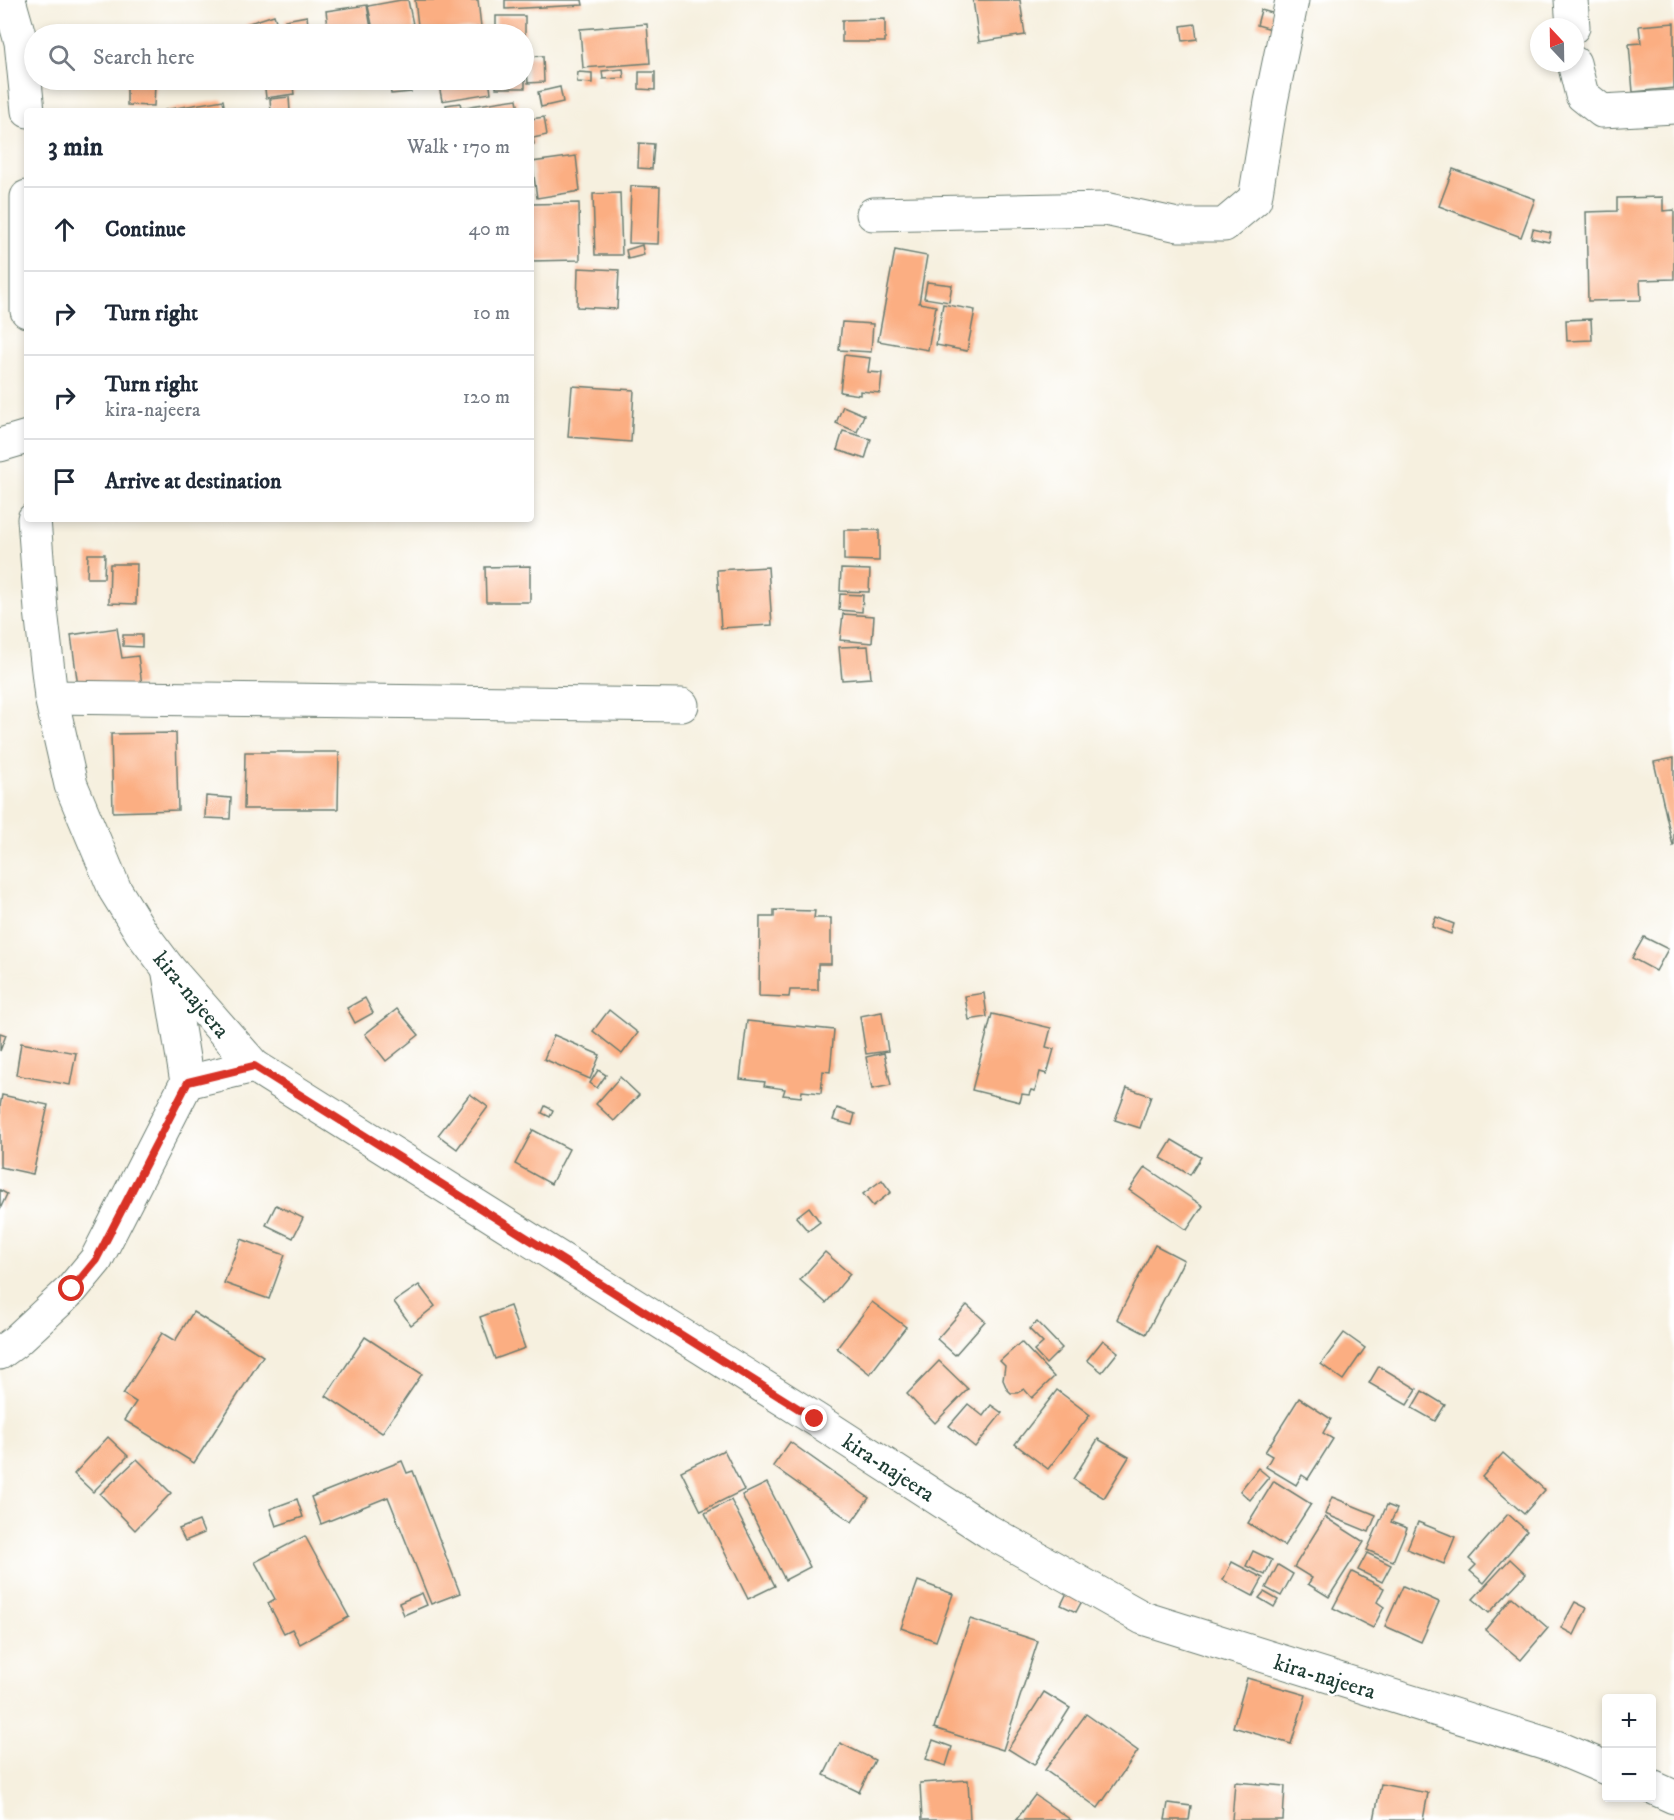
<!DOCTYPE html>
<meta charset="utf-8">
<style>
:root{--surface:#fff;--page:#f6f6f7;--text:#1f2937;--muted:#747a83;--line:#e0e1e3}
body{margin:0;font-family:"IM FELL DW Pica",serif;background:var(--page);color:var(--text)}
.controls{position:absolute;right:18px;bottom:18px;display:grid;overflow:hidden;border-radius:6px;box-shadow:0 3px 9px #0003}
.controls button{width:54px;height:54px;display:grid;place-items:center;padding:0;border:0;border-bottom:2px solid var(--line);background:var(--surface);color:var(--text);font:30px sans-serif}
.compass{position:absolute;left:1530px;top:18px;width:54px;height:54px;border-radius:50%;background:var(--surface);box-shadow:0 3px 9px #0003;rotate:338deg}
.stop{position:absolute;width:18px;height:18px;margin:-14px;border:4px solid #d93025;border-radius:50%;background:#fff}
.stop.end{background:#d93025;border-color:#fff;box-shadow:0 2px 6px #0008}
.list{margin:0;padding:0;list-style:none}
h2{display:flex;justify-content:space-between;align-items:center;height:78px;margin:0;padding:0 24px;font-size:26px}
h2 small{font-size:20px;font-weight:400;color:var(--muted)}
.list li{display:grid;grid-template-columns:39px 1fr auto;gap:18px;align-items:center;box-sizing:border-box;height:84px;padding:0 24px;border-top:2px solid var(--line)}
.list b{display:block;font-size:22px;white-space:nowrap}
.list p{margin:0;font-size:20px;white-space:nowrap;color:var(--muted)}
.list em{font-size:20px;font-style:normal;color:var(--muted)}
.icon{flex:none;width:33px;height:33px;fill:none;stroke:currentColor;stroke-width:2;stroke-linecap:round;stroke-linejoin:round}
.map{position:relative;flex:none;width:1674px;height:1820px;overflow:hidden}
.search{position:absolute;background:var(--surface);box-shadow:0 3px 9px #0003;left:24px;top:24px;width:510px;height:66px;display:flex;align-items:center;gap:15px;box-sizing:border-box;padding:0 21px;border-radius:33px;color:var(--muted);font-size:22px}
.panel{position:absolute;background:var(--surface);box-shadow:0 3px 9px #0003;left:24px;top:108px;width:510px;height:414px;border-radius:6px}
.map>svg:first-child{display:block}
</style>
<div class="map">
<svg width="1674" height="1820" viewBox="0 0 1674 1820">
<rect width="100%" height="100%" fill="#fff"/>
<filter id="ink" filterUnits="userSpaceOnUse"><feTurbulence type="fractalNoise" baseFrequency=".0167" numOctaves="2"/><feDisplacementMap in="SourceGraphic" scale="12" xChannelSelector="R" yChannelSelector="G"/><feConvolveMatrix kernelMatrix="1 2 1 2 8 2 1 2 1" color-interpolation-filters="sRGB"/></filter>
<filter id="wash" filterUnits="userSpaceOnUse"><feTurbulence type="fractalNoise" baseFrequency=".008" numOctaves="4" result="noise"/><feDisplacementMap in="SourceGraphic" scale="24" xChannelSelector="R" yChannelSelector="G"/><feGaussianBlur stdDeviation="1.35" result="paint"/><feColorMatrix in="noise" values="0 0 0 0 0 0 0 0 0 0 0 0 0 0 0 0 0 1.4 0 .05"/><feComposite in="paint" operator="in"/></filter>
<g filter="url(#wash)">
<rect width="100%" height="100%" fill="#f6f0df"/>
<g id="blocks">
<g fill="#fbae82">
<polygon points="401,0 408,0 415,34 374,34 368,6"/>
<polygon points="415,0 478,0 481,27 419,34"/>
<polygon points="505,0 582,0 583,5 505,9"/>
<polygon points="973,0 1020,0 1025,35 979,42"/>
<polygon points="367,5 372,34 329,34 326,11"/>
<polygon points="1261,10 1279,15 1275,30 1257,25"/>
<polygon points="274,15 280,33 249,34 246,24"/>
<polygon points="307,16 309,34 287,34 285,20"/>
<rect x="496" y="16" width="29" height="18"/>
<polygon points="885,19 885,42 842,42 842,20"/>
<polygon points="1674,23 1674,88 1633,92 1629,44 1641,43 1639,26"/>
<polygon points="647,24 650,63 583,68 580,29"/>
<polygon points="1195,24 1197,39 1183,41 1181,26"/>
<polygon points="543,56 544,82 528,83 526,57"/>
<polygon points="623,69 624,78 603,79 602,71"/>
<polygon points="578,72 592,73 592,83 577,82"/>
<polygon points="639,72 655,72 655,90 639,89"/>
<polygon points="264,80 292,80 294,94 266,98"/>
<polygon points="389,80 410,80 411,92 391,94"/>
<polygon points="438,80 489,80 491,93 442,101"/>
<rect x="496" y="80" width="29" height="8"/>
<polygon points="127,83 155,84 154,106 127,105"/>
<polygon points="560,87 563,102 541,107 538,92"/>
<polygon points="289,97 290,111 271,111 270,99"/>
<polygon points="517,99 519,111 464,111 463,107"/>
<polygon points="223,100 225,111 165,111 165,110"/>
<polygon points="460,103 462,111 447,111 446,105"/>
<polygon points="544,117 547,135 533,138 534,144 531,145 531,119"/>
<polygon points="639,143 654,144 652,169 638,168"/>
<polygon points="576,156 580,191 537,198 532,162"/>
<polygon points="1453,169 1535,199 1521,237 1439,206"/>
<polygon points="631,186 660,187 658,244 629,243"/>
<polygon points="620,193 622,255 595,255 593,194"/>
<polygon points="1663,197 1663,211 1674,210 1674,279 1640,280 1641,300 1588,301 1586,212 1617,211 1617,198"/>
<polygon points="579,203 580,260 531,261 531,204"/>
<polygon points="1533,229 1551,233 1549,242 1531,238"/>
<polygon points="642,245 644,255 628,259 626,250"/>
<polygon points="895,250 927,256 919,303 936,306 928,350 878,341"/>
<polygon points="578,268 619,270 617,309 577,307"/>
<polygon points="927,282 952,285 949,302 924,298"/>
<polygon points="943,304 975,310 967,351 936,345"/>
<polygon points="1591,319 1592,340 1567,341 1566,320"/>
<polygon points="842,322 873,324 871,352 839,350"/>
<polygon points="844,355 870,358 868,372 882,373 880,393 860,391 860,395 840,392"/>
<polygon points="572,386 634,390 631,442 568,437"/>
<polygon points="843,406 864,415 857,432 836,423"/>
<polygon points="843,431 871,439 865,459 837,450"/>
<polygon points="844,530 879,530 879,561 844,560"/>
<polygon points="88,554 105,554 104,578 87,578"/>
<polygon points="110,564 137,564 136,604 109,603"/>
<polygon points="530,566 530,602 486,602 485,567"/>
<polygon points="768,567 772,625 721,628 717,570"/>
<polygon points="841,569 870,570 869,592 840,591"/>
<polygon points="840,594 863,595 862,612 839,610"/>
<polygon points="843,614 874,616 872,643 840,640"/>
<polygon points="117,628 122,658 138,656 142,685 79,694 71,635"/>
<polygon points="123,635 142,635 142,647 123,646"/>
<polygon points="868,646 871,678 842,680 839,647"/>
<polygon points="176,733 178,810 113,812 111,734"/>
<polygon points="245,752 339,752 338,809 244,809"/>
<polygon points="1674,758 1674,845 1673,846 1654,762"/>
<polygon points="206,796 231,798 230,819 205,818"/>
<polygon points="774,910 815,911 814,918 831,918 831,964 818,964 818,990 790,990 789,997 759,996 760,917 774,917"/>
<polygon points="1436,917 1454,924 1451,934 1432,927"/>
<polygon points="1644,937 1668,949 1656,971 1632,958"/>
<polygon points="984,993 987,1017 969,1020 965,996"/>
<polygon points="365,998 373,1013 355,1023 347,1008"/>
<polygon points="397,1009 419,1035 386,1061 365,1034"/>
<polygon points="609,1010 638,1033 622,1054 593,1031"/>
<polygon points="882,1012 888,1051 866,1054 860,1016"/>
<polygon points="992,1014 1051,1028 1046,1047 1054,1049 1047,1074 1040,1072 1035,1091 1031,1090 1029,1095 1022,1094 1020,1102 972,1090"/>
<polygon points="747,1021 834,1030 830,1072 823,1071 821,1093 802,1091 801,1097 783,1095 785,1089 764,1086 765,1082 740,1079"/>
<polygon points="0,1033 6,1035 0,1051"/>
<polygon points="554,1035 600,1055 590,1079 544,1059"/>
<polygon points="21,1043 76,1053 70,1085 16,1075"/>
<polygon points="884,1053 891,1085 872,1089 866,1057"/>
<polygon points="598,1070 606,1075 597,1088 590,1083"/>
<polygon points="620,1077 639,1095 614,1121 596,1104"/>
<polygon points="1127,1088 1151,1096 1140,1128 1115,1120"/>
<polygon points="470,1094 488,1107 457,1149 438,1135"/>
<polygon points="2,1095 48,1105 33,1174 0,1167 0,1106"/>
<polygon points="545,1106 553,1110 550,1117 542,1113"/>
<polygon points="837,1108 855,1114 852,1125 833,1120"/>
<polygon points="533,1130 569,1149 551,1184 515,1164"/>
<polygon points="1172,1140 1201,1157 1190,1175 1161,1158"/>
<polygon points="1145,1167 1203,1206 1187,1230 1129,1190"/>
<polygon points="882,1180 891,1192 873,1206 863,1194"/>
<polygon points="0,1190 7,1194 0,1209"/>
<polygon points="276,1205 303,1218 293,1238 266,1225"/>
<polygon points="809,1207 820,1222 808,1231 796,1217"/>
<polygon points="241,1239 285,1255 269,1299 224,1283"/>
<polygon points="1155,1245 1184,1260 1146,1334 1117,1319"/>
<polygon points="825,1252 850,1274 826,1303 800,1280"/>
<polygon points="419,1285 435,1306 411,1325 394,1302"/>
<polygon points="872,1302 906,1327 870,1374 837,1348"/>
<polygon points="967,1305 985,1321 955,1355 937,1339"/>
<polygon points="510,1306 525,1348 495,1359 480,1317"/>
<polygon points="193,1312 263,1356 194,1463 124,1420 136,1402 123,1394 162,1333 175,1341"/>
<polygon points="1037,1322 1062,1348 1046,1364 1034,1351 1043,1343 1029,1329"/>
<polygon points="1344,1333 1365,1348 1343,1380 1321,1364"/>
<polygon points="365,1337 422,1374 382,1433 326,1396"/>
<polygon points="1103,1340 1118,1352 1102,1372 1087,1360"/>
<polygon points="1021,1342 1054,1377 1032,1398 1024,1389 1017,1393 1011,1393 1007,1389 1003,1380 1005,1366 1000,1361"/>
<polygon points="939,1361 968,1389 935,1423 907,1394"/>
<polygon points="1379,1366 1417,1389 1407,1405 1369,1383"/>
<polygon points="1057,1390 1090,1415 1048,1469 1015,1444"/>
<polygon points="1422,1391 1445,1405 1435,1421 1412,1408"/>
<polygon points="1299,1398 1331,1419 1323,1433 1333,1439 1308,1479 1302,1475 1296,1485 1266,1467 1272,1456 1265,1452"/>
<polygon points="968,1404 983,1416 991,1405 1002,1413 975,1447 949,1426"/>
<polygon points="108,1437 128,1456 93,1492 74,1474"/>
<polygon points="1098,1439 1129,1457 1104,1498 1073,1479"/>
<polygon points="790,1442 869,1498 852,1522 773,1466"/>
<polygon points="724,1450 744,1490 701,1511 681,1471"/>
<polygon points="1503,1453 1545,1490 1524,1514 1482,1477"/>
<polygon points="137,1459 171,1493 135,1530 100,1494"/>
<polygon points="402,1461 407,1473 413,1471 460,1593 431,1604 388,1497 321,1524 311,1497"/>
<polygon points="1258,1468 1269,1477 1250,1500 1240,1491"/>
<polygon points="1274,1481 1311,1504 1284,1546 1248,1523"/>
<polygon points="767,1483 810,1567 785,1580 742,1495"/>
<polygon points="1332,1497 1376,1515 1369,1532 1325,1514"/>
<polygon points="297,1499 303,1517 276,1526 270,1509"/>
<polygon points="731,1500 775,1586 748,1599 705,1513"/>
<polygon points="1387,1505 1397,1509 1391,1522 1407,1528 1393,1561 1367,1550"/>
<polygon points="1508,1514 1527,1531 1484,1583 1470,1571 1476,1565 1469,1559"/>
<polygon points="1325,1517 1364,1542 1329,1597 1308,1584 1312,1578 1294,1567"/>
<polygon points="199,1521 204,1533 185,1541 179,1529"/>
<polygon points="1418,1522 1455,1537 1444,1564 1407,1549"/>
<polygon points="305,1536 349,1617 300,1644 292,1629 284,1633 268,1603 275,1599 255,1562"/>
<polygon points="1253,1551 1272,1560 1265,1575 1246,1566"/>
<polygon points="1367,1553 1391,1565 1382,1582 1358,1570"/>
<polygon points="1510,1559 1526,1574 1489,1613 1473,1599"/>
<polygon points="1232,1562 1263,1578 1253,1596 1223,1580"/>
<polygon points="1278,1565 1293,1574 1281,1596 1266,1588"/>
<polygon points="1352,1572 1384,1588 1377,1602 1384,1607 1373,1628 1333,1608"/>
<polygon points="918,1581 953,1594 936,1641 901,1628"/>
<polygon points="1403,1586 1439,1602 1421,1642 1385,1626"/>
<polygon points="1068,1591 1083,1599 1076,1612 1061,1605"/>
<polygon points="1264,1592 1278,1600 1274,1607 1259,1598"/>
<polygon points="422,1593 427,1605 404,1615 399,1603"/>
<polygon points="1512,1597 1548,1628 1521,1660 1485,1630"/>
<polygon points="1575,1602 1587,1608 1574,1635 1561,1628"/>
<polygon points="970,1619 1038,1641 1003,1750 934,1728"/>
<polygon points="1247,1678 1306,1695 1291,1744 1233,1727"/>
<polygon points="1044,1692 1070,1708 1034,1765 1008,1749"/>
<polygon points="1086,1714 1138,1751 1098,1808 1045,1770"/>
<polygon points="933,1740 952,1747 946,1766 926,1759"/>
<polygon points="840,1743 875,1760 859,1792 824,1775"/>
<polygon points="968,1780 970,1820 922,1820 920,1783"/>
<polygon points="1235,1782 1285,1786 1283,1820 1232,1820"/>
<polygon points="1381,1784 1428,1793 1423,1820 1374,1820"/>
<polygon points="1035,1795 1071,1820 1016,1820"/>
<polygon points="1168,1803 1191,1806 1189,1820 1165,1820"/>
</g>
</g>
</g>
<g filter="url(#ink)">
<use href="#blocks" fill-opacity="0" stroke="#6a7c70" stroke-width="1.5"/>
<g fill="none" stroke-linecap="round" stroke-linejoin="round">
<g stroke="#6a7c70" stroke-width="35">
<g id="minor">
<polyline points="1571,0 1573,27"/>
<polyline points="1574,63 1582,95 1602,111 1674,107"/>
<polyline points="873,214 1105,209 1178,225 1224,225 1255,199 1271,102 1292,0"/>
<polyline points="0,445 27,437"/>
<polyline points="51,697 682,705"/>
<polyline points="187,1082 254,1066"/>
<polyline points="0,1353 15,1342 72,1289 96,1260 187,1082 168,968"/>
</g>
</g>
<g stroke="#6a7c70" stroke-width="35">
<g id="tertiary">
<polyline points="9,0 21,42 28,111"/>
<polyline points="27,197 27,311"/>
<polyline points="34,519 41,610 51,697 71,785 115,890 141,932 168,968 254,1066 815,1419 988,1531 1143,1618 1556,1747 1606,1768"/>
<polyline points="1652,1787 1674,1797"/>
</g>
</g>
<use href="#minor" stroke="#fff" stroke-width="33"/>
<use href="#tertiary" stroke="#fff" stroke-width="33"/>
</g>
</g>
<g fill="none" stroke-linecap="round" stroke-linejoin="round" filter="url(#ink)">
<polyline stroke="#d93025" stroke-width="8" points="72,1289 96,1260 188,1082 254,1066 815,1419"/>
</g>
<g text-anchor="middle" stroke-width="5" stroke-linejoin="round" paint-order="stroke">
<g font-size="22" fill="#1f3d34" stroke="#fff">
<text transform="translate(192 994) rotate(50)" y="8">kira-najeera</text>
<text transform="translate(889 1467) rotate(33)" y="8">kira-najeera</text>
<text transform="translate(1325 1676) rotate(17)" y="8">kira-najeera</text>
</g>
</g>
</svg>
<div class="controls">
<button>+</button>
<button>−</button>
</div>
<svg class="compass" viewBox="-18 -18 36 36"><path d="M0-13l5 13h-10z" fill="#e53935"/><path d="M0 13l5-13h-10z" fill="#747a83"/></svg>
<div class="stop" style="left:72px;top:1289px"></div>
<div class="stop end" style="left:815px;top:1419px"></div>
<div class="search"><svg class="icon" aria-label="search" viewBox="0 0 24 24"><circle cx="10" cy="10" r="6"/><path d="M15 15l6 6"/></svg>Search here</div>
<section class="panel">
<h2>3 min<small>Walk · 170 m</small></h2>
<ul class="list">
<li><svg class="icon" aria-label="ahead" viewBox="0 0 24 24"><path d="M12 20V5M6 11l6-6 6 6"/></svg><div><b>Continue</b></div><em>40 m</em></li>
<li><svg class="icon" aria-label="right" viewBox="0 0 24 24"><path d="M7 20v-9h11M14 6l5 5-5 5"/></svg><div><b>Turn right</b></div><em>10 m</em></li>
<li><svg class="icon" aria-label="right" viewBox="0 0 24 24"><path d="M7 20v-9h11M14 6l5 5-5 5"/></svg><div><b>Turn right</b><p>kira-najeera</p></div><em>120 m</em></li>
<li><svg class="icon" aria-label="arrive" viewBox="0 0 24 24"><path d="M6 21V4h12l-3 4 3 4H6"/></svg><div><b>Arrive at destination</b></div></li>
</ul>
</section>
</div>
